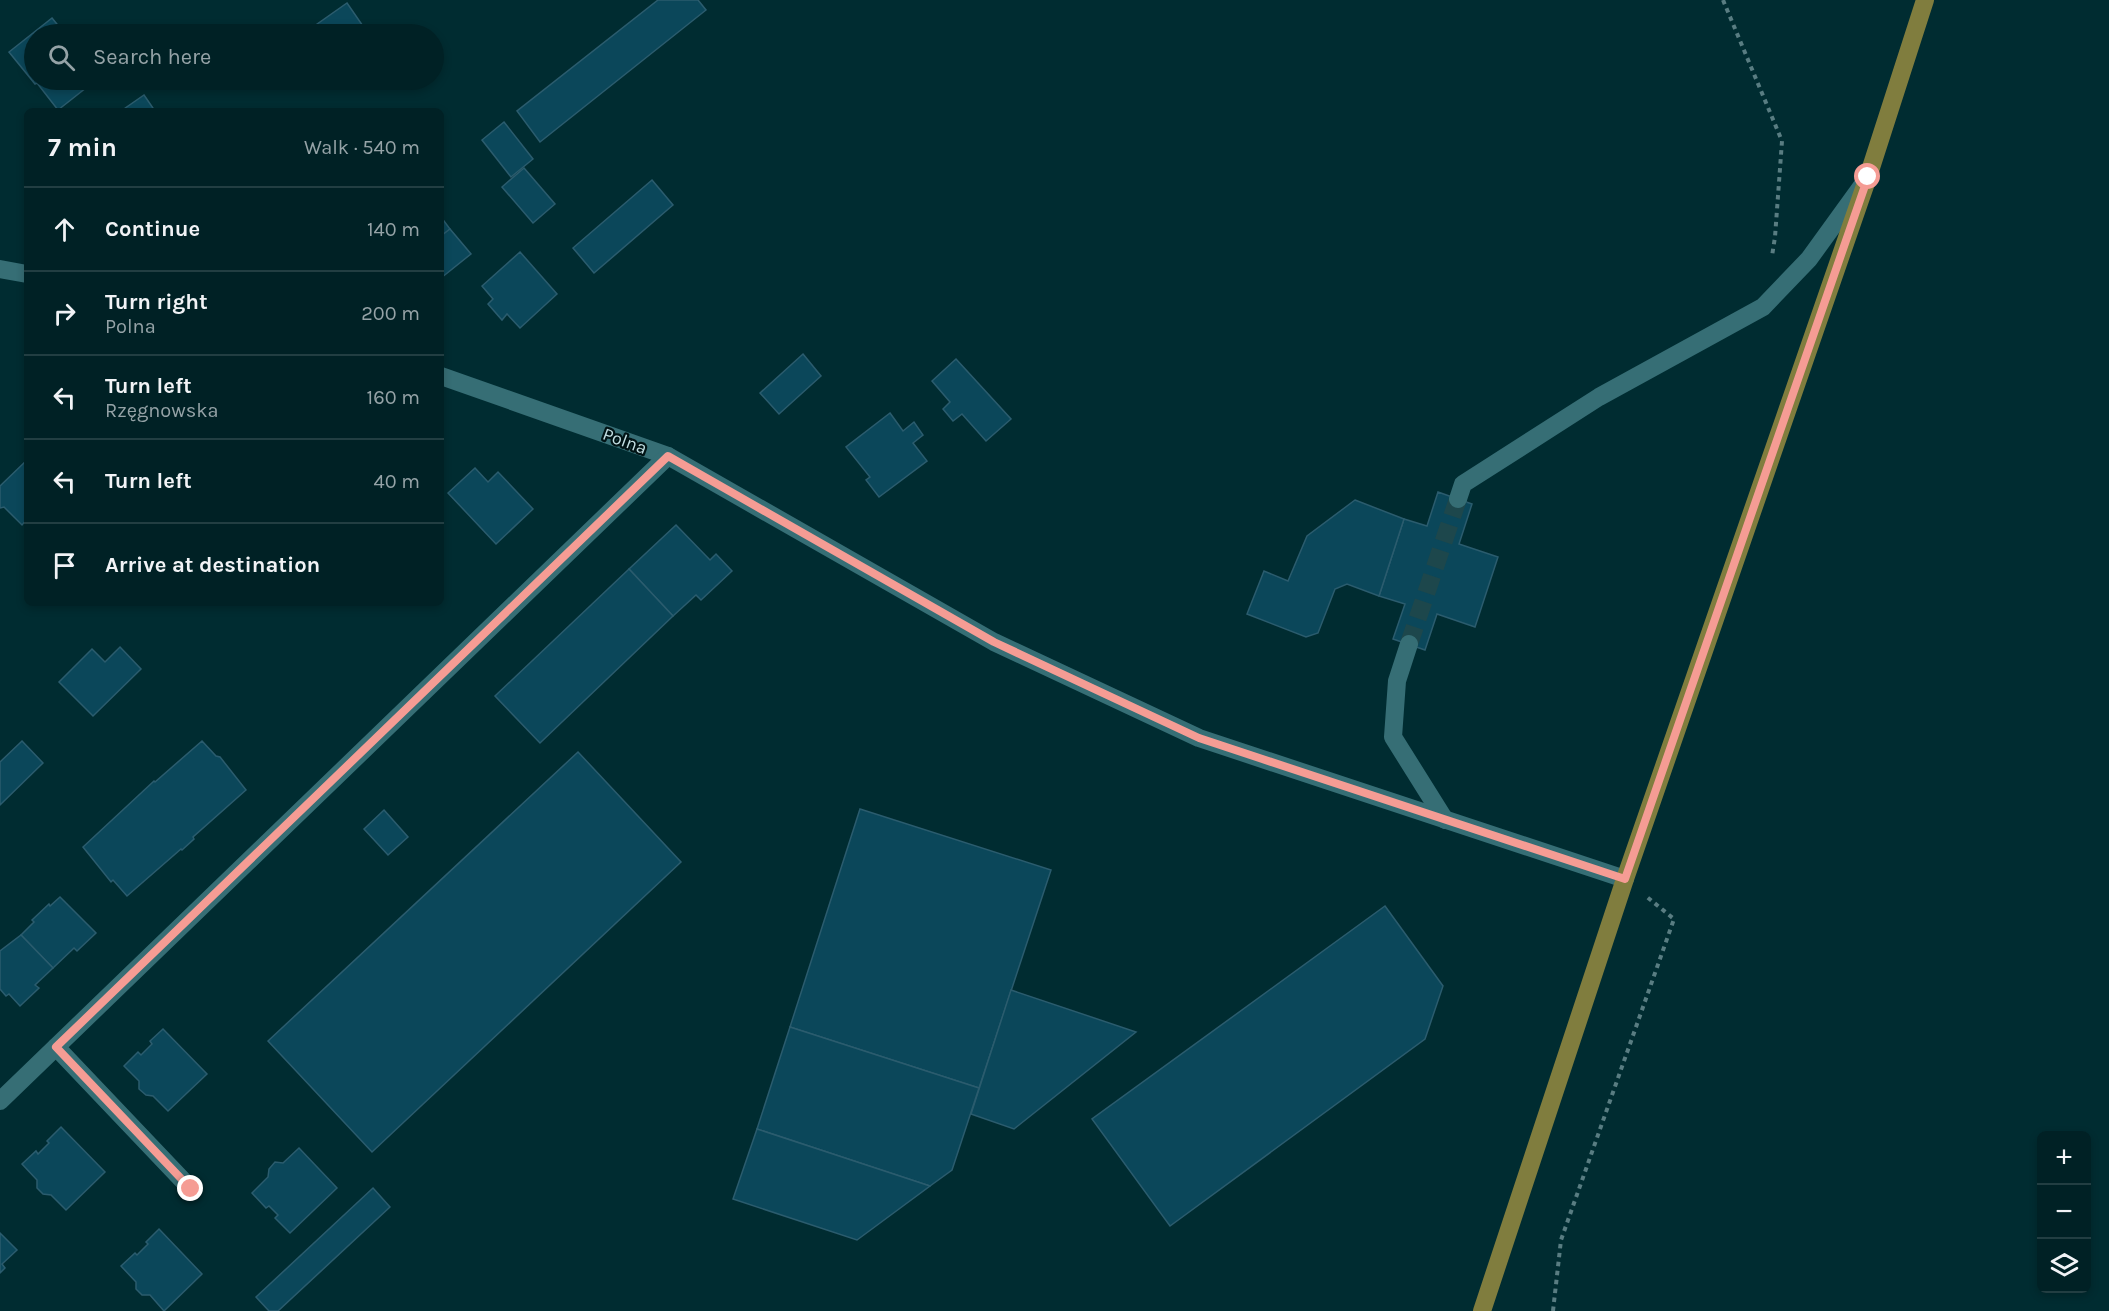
<!DOCTYPE html>
<meta charset="utf-8">
<style>
:root{--surface:#002125;--page:#0e2e32;--text:#f1f3f6;--muted:#95a3a7;--line:#223e42}
body{margin:0;font-family:Karla,sans-serif;background:var(--page);color:var(--text)}
.controls{position:absolute;right:18px;bottom:18px;display:grid;overflow:hidden;border-radius:9px;box-shadow:0 3px 9px #0003}
.controls button{width:54px;height:54px;display:grid;place-items:center;padding:0;border:0;border-bottom:2px solid var(--line);background:var(--surface);color:var(--text);font:30px sans-serif}
.stop{position:absolute;width:18px;height:18px;margin:-14px;border:4px solid #f59c94;border-radius:50%;background:#fff}
.stop.end{background:#f59c94;border-color:#fff;box-shadow:0 2px 6px #0008}
.list{margin:0;padding:0;list-style:none}
h2{display:flex;justify-content:space-between;align-items:center;height:78px;margin:0;padding:0 24px;font-size:26px}
h2 small{font-size:20px;font-weight:400;color:var(--muted)}
.list li{display:grid;grid-template-columns:39px 1fr auto;gap:18px;align-items:center;box-sizing:border-box;height:84px;padding:0 24px;border-top:2px solid var(--line)}
.list b{display:block;font-size:22px;white-space:nowrap}
.list p{margin:0;font-size:20px;white-space:nowrap;color:var(--muted)}
.list em{font-size:20px;font-style:normal;color:var(--muted)}
.icon{flex:none;width:33px;height:33px;fill:none;stroke:currentColor;stroke-width:2;stroke-linecap:round;stroke-linejoin:round}
.map{position:relative;flex:none;width:2109px;height:1311px;overflow:hidden}
.search{position:absolute;background:var(--surface);box-shadow:0 3px 9px #0003;left:24px;top:24px;width:420px;height:66px;display:flex;align-items:center;gap:15px;box-sizing:border-box;padding:0 21px;border-radius:33px;color:var(--muted);font-size:22px}
.panel{position:absolute;background:var(--surface);box-shadow:0 3px 9px #0003;left:24px;top:108px;width:420px;height:498px;border-radius:9px}
.map>svg:first-child{display:block}
</style>
<div class="map">
<svg width="2109" height="1311" viewBox="0 0 2109 1311">
<rect width="100%" height="100%" fill="#002c31"/>
<g fill="#0b475a" stroke="#2b5c6e" stroke-width="1.5">
<polygon points="658,0 698,0 706,10 540,142 517,111"/>
<polygon points="347,3 365,29 357,34 303,34"/>
<polygon points="52,18 65,34 34,34 34,80 96,80 58,110 37,83 35,84 9,52"/>
<polygon points="144,95 155,111 121,111"/>
<polygon points="504,122 533,159 511,177 482,140"/>
<polygon points="524,168 555,204 533,223 502,187"/>
<polygon points="652,180 673,205 594,273 573,248"/>
<polygon points="441,217 450,229 441,236"/>
<polygon points="450,229 471,254 441,278 441,236"/>
<polygon points="520,252 557,294 520,328 507,314 502,320 488,304 493,299 482,286"/>
<polygon points="803,354 821,376 779,414 760,393"/>
<polygon points="956,359 1011,419 986,441 962,414 953,421 943,409 950,402 932,381"/>
<polygon points="890,413 903,431 914,422 923,435 913,443 927,461 879,497 866,480 870,477 846,447"/>
<polygon points="27,460 27,519 22,525 4,507 0,508 0,486"/>
<polygon points="475,468 488,482 498,472 533,509 496,544 448,493"/>
<polygon points="1438,492 1472,504 1459,544 1498,557 1475,627 1437,614 1425,650 1393,639 1405,604 1379,596 1404,519 1427,526"/>
<polygon points="1355,500 1404,519 1379,596 1347,584 1335,589 1318,633 1306,637 1247,614 1264,571 1288,581 1307,536"/>
<polygon points="676,525 710,560 716,554 732,571 701,600 696,595 673,616 629,569"/>
<polygon points="629,569 673,616 540,743 495,696"/>
<polygon points="120,647 141,669 93,716 59,682 92,649 105,662"/>
<polygon points="22,741 43,763 0,805 0,762"/>
<polygon points="202,741 216,756 220,757 246,790 193,837 194,839 182,850 181,849 127,896 113,880 111,882 83,847 154,781 155,782"/>
<polygon points="578,752 681,862 372,1152 268,1041"/>
<polygon points="860,809 1051,870 979,1088 790,1027"/>
<polygon points="384,810 408,837 388,855 364,829"/>
<polygon points="60,897 96,933 77,951 74,948 53,968 21,935 34,922 32,920 49,904 50,906"/>
<polygon points="1385,906 1443,986 1425,1039 1170,1226 1092,1119"/>
<polygon points="21,935 53,968 35,985 39,988 20,1006 9,994 6,996 0,989 0,951"/>
<polygon points="1011,990 1136,1032 1014,1129 971,1114"/>
<polygon points="790,1027 979,1088 952,1170 930,1186 757,1129"/>
<polygon points="163,1029 207,1074 168,1111 153,1096 146,1095 139,1089 139,1081 124,1066 138,1052 141,1055 152,1044 150,1041"/>
<polygon points="61,1127 105,1172 66,1210 51,1195 43,1194 37,1188 37,1180 22,1164 36,1151 38,1154 49,1143 47,1141"/>
<polygon points="757,1129 930,1186 857,1240 733,1199"/>
<polygon points="299,1148 337,1188 290,1233 275,1218 278,1215 269,1206 266,1208 252,1193 268,1177 269,1169 275,1162 283,1163"/>
<polygon points="373,1188 390,1207 278,1311 269,1311 256,1297"/>
<polygon points="159,1229 202,1274 164,1311 150,1295 142,1295 136,1289 136,1282 121,1266 135,1253 137,1255 148,1244 146,1242"/>
<polygon points="0,1233 17,1250 2,1264 5,1268 0,1273"/>
</g>
<g fill="none" stroke-linecap="round" stroke-linejoin="round">
<polyline stroke="#1d474c" stroke-width="18" stroke-dasharray="18 9" stroke-linecap="butt" points="1409,644 1458,499"/>
<g stroke="#597d82" stroke-width="4" stroke-dasharray="4.5 4.5" stroke-linecap="butt">
<polyline points="1723,0 1782,141 1775,237 1772,256"/>
<polyline points="1553,1311 1561,1240 1674,919 1647,897"/>
</g>
<g stroke="#366e75" stroke-width="18">
<polyline points="0,269 27,274"/>
<polyline points="441,376 668,456 994,642 1199,738 1625,879"/>
<polyline points="1458,499 1463,484 1599,397 1763,307 1809,259 1864,183"/>
<polyline points="1409,644 1397,681 1393,737 1445,820"/>
<polyline points="56,1047 191,1189"/>
<polyline points="0,1101 668,456"/>
</g>
<polyline stroke="#807d3e" stroke-width="18" points="1482,1311 1625,879 1868,177 1925,0"/>
</g>
<g fill="none" stroke-linecap="round" stroke-linejoin="round">
<polyline stroke="#f59c94" stroke-width="8" points="191,1189 56,1047 668,456 994,642 1199,738 1625,879 1868,177"/>
</g>
<g text-anchor="middle" stroke-width="4.5" stroke-linejoin="round" paint-order="stroke">
<g font-size="18" fill="#c2dee2" stroke="#001315">
<text transform="translate(625 441) rotate(20)" y="6">Polna</text>
</g>
</g>
</svg>
<div class="controls">
<button>+</button>
<button>−</button>
<button><svg class="icon" aria-label="layers" viewBox="0 0 24 24"><path d="M12 4l9 5-9 5-9-5zM3 14l9 5 9-5"/></svg></button>
</div>
<div class="stop" style="left:1868px;top:177px"></div>
<div class="stop end" style="left:191px;top:1189px"></div>
<div class="search"><svg class="icon" aria-label="search" viewBox="0 0 24 24"><circle cx="10" cy="10" r="6"/><path d="M15 15l6 6"/></svg>Search here</div>
<section class="panel">
<h2>7 min<small>Walk · 540 m</small></h2>
<ul class="list">
<li><svg class="icon" aria-label="ahead" viewBox="0 0 24 24"><path d="M12 20V5M6 11l6-6 6 6"/></svg><div><b>Continue</b></div><em>140 m</em></li>
<li><svg class="icon" aria-label="right" viewBox="0 0 24 24"><path d="M7 20v-9h11M14 6l5 5-5 5"/></svg><div><b>Turn right</b><p>Polna</p></div><em>200 m</em></li>
<li><svg class="icon" aria-label="left" viewBox="0 0 24 24"><path d="M17 20v-9H6M10 6l-5 5 5 5"/></svg><div><b>Turn left</b><p>Rzęgnowska</p></div><em>160 m</em></li>
<li><svg class="icon" aria-label="left" viewBox="0 0 24 24"><path d="M17 20v-9H6M10 6l-5 5 5 5"/></svg><div><b>Turn left</b></div><em>40 m</em></li>
<li><svg class="icon" aria-label="arrive" viewBox="0 0 24 24"><path d="M6 21V4h12l-3 4 3 4H6"/></svg><div><b>Arrive at destination</b></div></li>
</ul>
</section>
</div>
